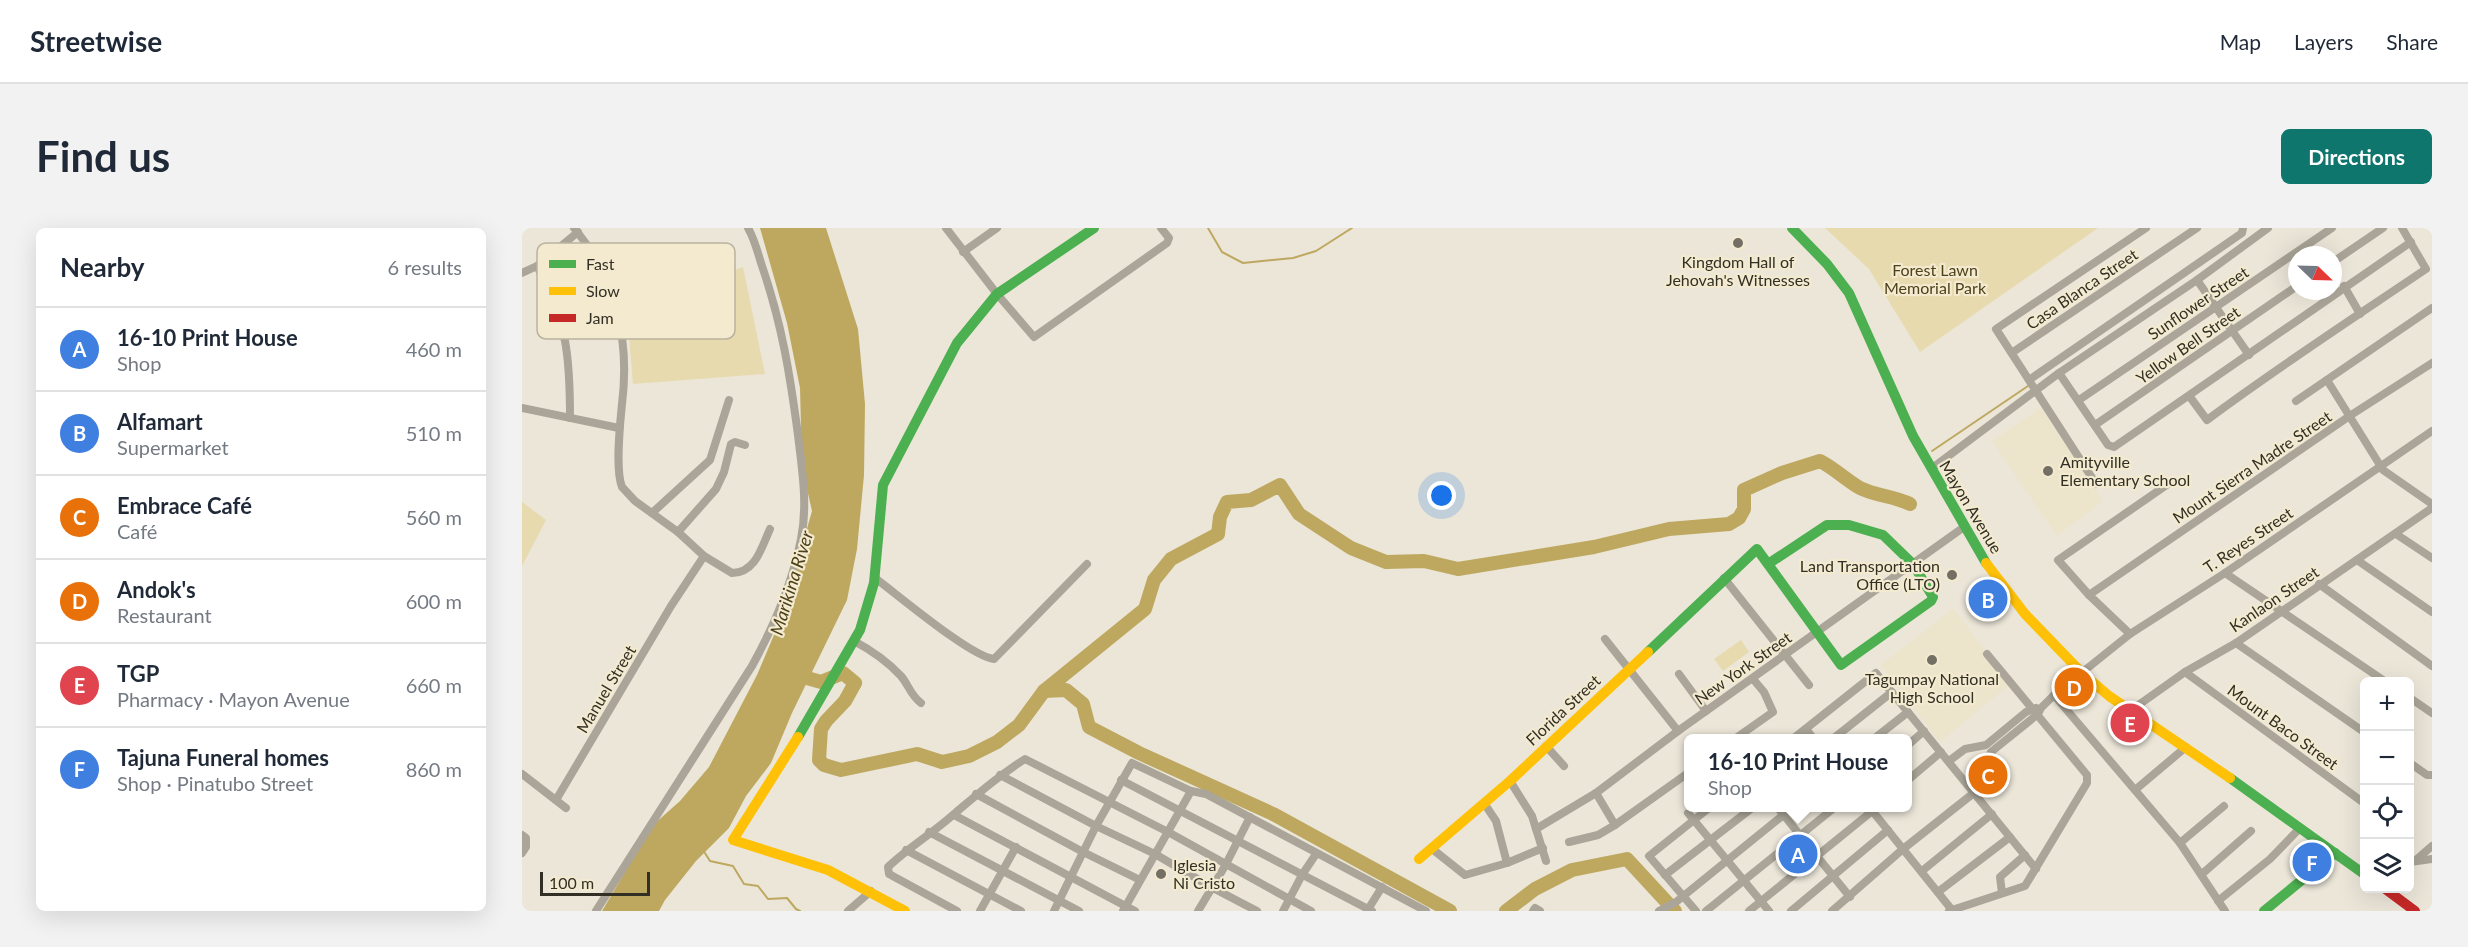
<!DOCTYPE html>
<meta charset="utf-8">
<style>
:root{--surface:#fff;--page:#f2f2f3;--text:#1f2937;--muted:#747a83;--line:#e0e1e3;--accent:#0f766e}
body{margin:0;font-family:Lato,sans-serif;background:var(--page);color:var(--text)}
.controls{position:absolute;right:18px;bottom:18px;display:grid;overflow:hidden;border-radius:9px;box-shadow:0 6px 24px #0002}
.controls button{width:54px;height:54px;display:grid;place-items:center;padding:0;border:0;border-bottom:2px solid var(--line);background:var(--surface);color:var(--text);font:30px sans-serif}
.compass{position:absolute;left:1766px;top:18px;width:54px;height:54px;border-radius:50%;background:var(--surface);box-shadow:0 6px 24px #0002;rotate:113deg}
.scale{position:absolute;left:18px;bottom:15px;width:110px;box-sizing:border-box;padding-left:6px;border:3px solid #322f25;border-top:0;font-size:16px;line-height:21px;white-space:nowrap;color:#322f25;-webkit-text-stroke:4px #f3ead0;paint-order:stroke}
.you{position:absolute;left:920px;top:268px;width:21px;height:21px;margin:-15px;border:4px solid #fff;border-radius:50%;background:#1a73e8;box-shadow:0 0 0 9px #1a73e833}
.badge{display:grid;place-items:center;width:39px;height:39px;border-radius:50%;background:var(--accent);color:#fff;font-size:20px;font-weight:700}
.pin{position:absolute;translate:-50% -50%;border:3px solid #fff;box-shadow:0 2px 6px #0006}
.popup{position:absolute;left:1162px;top:506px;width:228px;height:78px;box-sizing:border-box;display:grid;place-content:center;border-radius:9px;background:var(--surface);filter:drop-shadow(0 2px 4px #0005);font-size:20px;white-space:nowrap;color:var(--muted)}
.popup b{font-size:22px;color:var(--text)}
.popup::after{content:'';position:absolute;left:50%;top:100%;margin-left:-12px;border:12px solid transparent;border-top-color:var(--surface)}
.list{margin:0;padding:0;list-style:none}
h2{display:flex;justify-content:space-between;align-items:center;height:78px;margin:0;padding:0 24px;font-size:26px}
h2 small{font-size:20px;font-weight:400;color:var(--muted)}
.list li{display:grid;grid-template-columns:39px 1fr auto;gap:18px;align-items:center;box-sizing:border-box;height:84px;padding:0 24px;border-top:2px solid var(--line)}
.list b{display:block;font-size:22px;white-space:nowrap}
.list p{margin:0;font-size:20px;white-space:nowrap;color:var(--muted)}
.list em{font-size:20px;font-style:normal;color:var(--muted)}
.icon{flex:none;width:33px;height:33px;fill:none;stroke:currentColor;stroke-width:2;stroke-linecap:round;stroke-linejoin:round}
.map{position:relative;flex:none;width:1910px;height:683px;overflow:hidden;border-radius:9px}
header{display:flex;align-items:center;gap:36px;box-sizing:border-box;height:84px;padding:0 30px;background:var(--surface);border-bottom:2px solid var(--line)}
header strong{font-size:28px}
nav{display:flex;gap:33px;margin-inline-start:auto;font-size:21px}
.intro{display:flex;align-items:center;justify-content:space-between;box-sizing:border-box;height:144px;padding:0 36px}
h1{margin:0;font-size:42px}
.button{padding:15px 27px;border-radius:9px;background:var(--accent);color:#fff;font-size:21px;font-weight:700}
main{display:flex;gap:36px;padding:0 36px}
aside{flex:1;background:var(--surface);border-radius:9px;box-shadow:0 6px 24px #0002}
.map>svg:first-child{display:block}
</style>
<header>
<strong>Streetwise</strong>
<nav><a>Map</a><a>Layers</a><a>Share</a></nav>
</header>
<div class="intro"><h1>Find us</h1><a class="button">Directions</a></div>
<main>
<aside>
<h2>Nearby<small>6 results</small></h2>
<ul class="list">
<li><span class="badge" style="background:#3f7fe0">A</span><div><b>16-10 Print House</b><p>Shop</p></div><em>460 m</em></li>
<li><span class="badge" style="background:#3f7fe0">B</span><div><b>Alfamart</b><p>Supermarket</p></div><em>510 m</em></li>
<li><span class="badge" style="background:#e8710a">C</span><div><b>Embrace Café</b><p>Café</p></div><em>560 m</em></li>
<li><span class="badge" style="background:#e8710a">D</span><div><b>Andok's</b><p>Restaurant</p></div><em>600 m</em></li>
<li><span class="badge" style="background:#e0444e">E</span><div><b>TGP</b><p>Pharmacy · Mayon Avenue</p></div><em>660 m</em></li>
<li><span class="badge" style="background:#3f7fe0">F</span><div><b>Tajuna Funeral homes</b><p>Shop · Pinatubo Street</p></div><em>860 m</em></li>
</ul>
</aside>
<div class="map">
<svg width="1910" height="683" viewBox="0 0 1910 683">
<rect width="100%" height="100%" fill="#ebe6d8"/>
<g fill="#ece4cb">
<polygon points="1519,180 1581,273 1535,308 1470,213"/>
<polygon points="1431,381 1464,423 1460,427 1487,457 1418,514 1359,437"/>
</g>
<g fill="#e8daaf">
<polygon points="1303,0 1576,0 1398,124 1347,41"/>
<polygon points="221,39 243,146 111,156 105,83"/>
<polygon points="0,274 24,292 0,338"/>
<polygon points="1219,412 1227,424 1201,443 1192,431"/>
</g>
<polygon fill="#bea860" points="238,0 304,0 336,101 343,176 342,247 335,321 325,372 270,485 249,535 224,568 207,600 174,633 143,672 137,683 80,683 131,597 158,573 187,539 235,447 260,388 290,283 280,239 278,160 265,95"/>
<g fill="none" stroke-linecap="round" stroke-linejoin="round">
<g stroke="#bea860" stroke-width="2">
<polyline points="686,0 700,24 721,35 771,30 794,23 830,0"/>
<polyline points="1410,223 1506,158"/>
<polyline points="181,622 188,633 211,638 222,656 236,658 246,671 265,670 274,681 278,683"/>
</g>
<g stroke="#bea860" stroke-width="14">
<path d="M271,446L299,454L321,445L333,455L323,473L304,493L299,501L297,532L302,537L319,542L395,526L420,534L447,528L475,514L497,497L522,463L623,381L632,352L649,331L696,306L698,289L705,274L729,272L758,257L777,286L829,320L864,334L902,333L936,341L1072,319L1147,301L1207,296L1217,290L1222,281V262L1260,245L1298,233C1312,240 1324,252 1338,260C1354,268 1372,268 1388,276"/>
<polyline points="522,463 544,462 561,476 567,499 617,525 751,586 928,683"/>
<polyline points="984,683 1013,661 1050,642 1105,631 1153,683"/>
</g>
<g stroke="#aaa598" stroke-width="8">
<path d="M52,0C94,50 108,112 100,176C98,196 93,241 100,259L113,273L156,304L182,328L210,345C234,345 240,318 248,301"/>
<polyline points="424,0 475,66 512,109 645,15 647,10 639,0"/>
<polyline points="441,24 475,0"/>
<polyline points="1811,34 1861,0"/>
<path d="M15,38C45,96 48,126 48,190"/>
<polyline points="0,45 15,38 56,4"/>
<polyline points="1675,52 1727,127"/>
<polyline points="1822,58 1838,86"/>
<polyline points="1491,124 1675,0"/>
<polyline points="1537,145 1586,217 1592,219 1889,14"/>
<polyline points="1507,152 1720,5 1721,0"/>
<polyline points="1805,152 1861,242 1910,276"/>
<path d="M1668,169L1685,192C1756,139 1830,91 1904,41L1880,0"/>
<polyline points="1557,172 1810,0"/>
<polyline points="1774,173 1910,80"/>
<polyline points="0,180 97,200"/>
<polyline points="1573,197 1775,58"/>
<polyline points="1409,241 1537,145 1675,52 1746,0"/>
<polyline points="1574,256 1474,101 1624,0"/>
<polyline points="130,285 188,232 207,172"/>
<polyline points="156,304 194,261 202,244 209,216 213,214 223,217"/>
<polyline points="1874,306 1910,330"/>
<polyline points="1835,332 1910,384"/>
<polyline points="1703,345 1864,454"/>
<path d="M353,350C376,367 449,429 472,431L565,336"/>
<polyline points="1202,350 1287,457"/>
<polyline points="1797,356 1910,438"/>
<polyline points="1567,367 1829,187 1910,135"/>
<polyline points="1608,406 1567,367 1536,332 1649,254"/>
<polyline points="1083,411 1156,503"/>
<path d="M332,413C349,422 365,433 379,448C386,456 389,468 399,475"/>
<polyline points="1714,415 1842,504"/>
<polyline points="1663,444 1842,575"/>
<polyline points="1157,446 1184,483"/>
<polyline points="1532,467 1658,615 1703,683"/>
<polyline points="1888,470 1910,485"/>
<polyline points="1608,483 1663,444 1714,415 1910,280"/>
<polyline points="1284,501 1291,510"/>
<polyline points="1214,510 1251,484 1242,464 1231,451"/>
<polyline points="1272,510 1354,445 1514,641"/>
<polyline points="1312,510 1370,464"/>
<polyline points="1353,510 1386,484"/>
<polyline points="1386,517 1402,503"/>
<polyline points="1024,518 1042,538"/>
<polyline points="1427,533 1443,521 1464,517 1504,484 1514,480"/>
<polyline points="1888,535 1905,547 1909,547"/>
<polyline points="0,546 44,580"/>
<polyline points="478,547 574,598 633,626 689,659 735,683"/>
<polyline points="599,552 850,683"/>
<polyline points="1386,552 1419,524"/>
<polyline points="988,553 1010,588 1024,633"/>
<polyline points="1446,556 1462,541 1469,524 1516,486 1519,480 1532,467 1608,406 1703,345 1910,203"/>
<polyline points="1613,562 1664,519"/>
<polyline points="1074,565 1093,597"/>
<polyline points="454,566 561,624 618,652"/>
<polyline points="34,572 149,378 182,328"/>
<polyline points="962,575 974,593 985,635"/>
<polyline points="1256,580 1328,669"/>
<polyline points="1348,580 1430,682"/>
<polyline points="1166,585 1247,683"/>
<polyline points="432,587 613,683"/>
<polyline points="1014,601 1074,565 1156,503 1442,299"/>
<polyline points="407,604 557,683"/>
<polyline points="0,607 4,610 4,619 0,625"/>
<polyline points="1047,614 1076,607 1093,597 1166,545"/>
<polyline points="1658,615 1702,578"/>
<polyline points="909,620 943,647 985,635 1021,620"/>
<polyline points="384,622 499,683"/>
<polyline points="1894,632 1910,618"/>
<polyline points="1888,634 1910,631"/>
<polyline points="1400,643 1470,586"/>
<polyline points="1680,646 1729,603"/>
<polyline points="1143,647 1230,580"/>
<polyline points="1416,664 1488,609"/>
<polyline points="1480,665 1478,649 1503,627"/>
<polyline points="1696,673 1748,631 1778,600"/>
<path d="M74,683L230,438C252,398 270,357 279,311C286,276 280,242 276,207C268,147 260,96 240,38C236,26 233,12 226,0"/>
<polyline points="326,683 349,663"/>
<path d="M435,683L367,646L366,639C387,619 411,605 432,586C457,565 475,549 503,531L646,604L789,683"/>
<polyline points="458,683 494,619"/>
<polyline points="532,683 574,598 610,535 669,563 684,566 904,683"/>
<polyline points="601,683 669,563"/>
<polyline points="676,683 703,638 728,589"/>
<polyline points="761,683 780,647 794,626"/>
<polyline points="845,683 860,659"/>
<polyline points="1011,683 1013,680 1018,683"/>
<polyline points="1137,683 1154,674 1270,580"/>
<polyline points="1174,683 1127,628 1187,580"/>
<polyline points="1184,683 1312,580"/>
<polyline points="1227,683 1354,580"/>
<polyline points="1269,683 1366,602"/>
<polyline points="1310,683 1381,621 1453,564"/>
<polyline points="1427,683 1503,658 1565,555 1565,547 1465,426"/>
</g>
<g stroke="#4caf50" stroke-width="10">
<polyline points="1270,0 1305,36 1327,65 1391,208 1464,335"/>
<polyline points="1126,424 1235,321 1319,437 1409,373 1411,369 1391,336 1361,307 1327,297 1305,297 1246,336"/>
<polyline points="276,509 338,402 352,355 361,257 435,115 475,66 572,0"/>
<polyline points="1708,550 1842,646"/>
<polyline points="1742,683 1813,625"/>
</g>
<g stroke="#ffc107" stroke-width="10">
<polyline points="1464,335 1503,386 1559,444 1587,468 1708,550"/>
<polyline points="276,509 211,612 306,642 383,683"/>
<polyline points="897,631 988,553 1126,424"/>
</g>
<polyline stroke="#c62828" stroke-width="10" points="1862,660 1893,683"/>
</g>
<g fill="#736f64" stroke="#f3ead0" stroke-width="2">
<circle cx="1216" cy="15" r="6"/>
<circle cx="1526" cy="243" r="6"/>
<circle cx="1430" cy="347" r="6"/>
<circle cx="1410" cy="432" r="6"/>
<circle cx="639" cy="646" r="6"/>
</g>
<g text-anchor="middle" stroke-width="4.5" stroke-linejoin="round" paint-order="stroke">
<g font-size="16" fill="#322f25" stroke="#f3ead0">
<text x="1216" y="40">Kingdom Hall of<tspan x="1216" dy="18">Jehovah's Witnesses</tspan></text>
<text x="1538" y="240" text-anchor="start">Amityville<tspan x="1538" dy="18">Elementary School</tspan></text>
<text x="1418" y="344" text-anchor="end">Land Transportation<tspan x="1418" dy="18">Office (LTO)</tspan></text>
<text x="1410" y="457">Tagumpay National<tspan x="1410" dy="18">High School</tspan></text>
<text x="651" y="643" text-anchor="start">Iglesia<tspan x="651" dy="18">Ni Cristo</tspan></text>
</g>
<g font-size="16" fill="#4e421b" stroke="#f3ead0">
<text x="1413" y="48">Forest Lawn<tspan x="1413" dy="18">Memorial Park</tspan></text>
</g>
<g font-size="16" fill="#322f25" stroke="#f3ead0">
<text transform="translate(1560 61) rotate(-34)" y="6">Casa Blanca Street</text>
<text transform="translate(1676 75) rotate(-34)" y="6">Sunflower Street</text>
<text transform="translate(1666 117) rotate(-35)" y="6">Yellow Bell Street</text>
<text transform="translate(1730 239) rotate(-34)" y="6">Mount Sierra Madre Street</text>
<text transform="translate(1449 279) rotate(59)" y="6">Mayon Avenue</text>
<text transform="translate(1726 312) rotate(-34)" y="6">T. Reyes Street</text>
<text transform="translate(1752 371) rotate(-34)" y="6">Kanlaon Street</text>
<text transform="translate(1221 440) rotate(-35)" y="6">New York Street</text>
<text transform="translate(84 461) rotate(-59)" y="6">Manuel Street</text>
<text transform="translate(1041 482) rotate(-43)" y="6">Florida Street</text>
<text transform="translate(1761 499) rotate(36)" y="6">Mount Baco Street</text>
</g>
<g font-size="18" font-style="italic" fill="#4d411a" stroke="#f3ead0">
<text transform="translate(270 355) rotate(-73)" y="6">Marikina River</text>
</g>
</g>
<rect x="15" y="15" width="198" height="96" rx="9" fill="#f3ead0" stroke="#b9b29d" stroke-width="1.5"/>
<rect x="27" y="32" width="27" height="8" fill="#4caf50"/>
<rect x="27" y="59" width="27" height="8" fill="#ffc107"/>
<rect x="27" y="86" width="27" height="8" fill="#c62828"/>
<g font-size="16" fill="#322f25">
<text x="64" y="42">Fast</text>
<text x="64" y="69">Slow</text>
<text x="64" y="96">Jam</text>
</g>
</svg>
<div class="controls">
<button>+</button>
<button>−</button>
<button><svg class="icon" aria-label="locate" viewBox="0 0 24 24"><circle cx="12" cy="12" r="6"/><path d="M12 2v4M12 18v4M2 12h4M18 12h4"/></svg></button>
<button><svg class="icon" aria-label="layers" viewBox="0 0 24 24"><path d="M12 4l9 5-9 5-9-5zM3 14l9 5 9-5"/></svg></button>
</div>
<svg class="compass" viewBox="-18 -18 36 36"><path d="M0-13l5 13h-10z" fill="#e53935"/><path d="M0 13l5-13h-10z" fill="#747a83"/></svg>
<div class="scale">100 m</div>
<div class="you"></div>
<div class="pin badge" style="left:1276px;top:626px;background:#3f7fe0">A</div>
<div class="popup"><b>16-10 Print House</b>Shop</div>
<div class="pin badge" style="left:1466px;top:371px;background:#3f7fe0">B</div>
<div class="pin badge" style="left:1466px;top:547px;background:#e8710a">C</div>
<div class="pin badge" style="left:1552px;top:459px;background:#e8710a">D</div>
<div class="pin badge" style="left:1608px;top:495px;background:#e0444e">E</div>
<div class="pin badge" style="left:1790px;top:634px;background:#3f7fe0">F</div>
</div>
</main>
